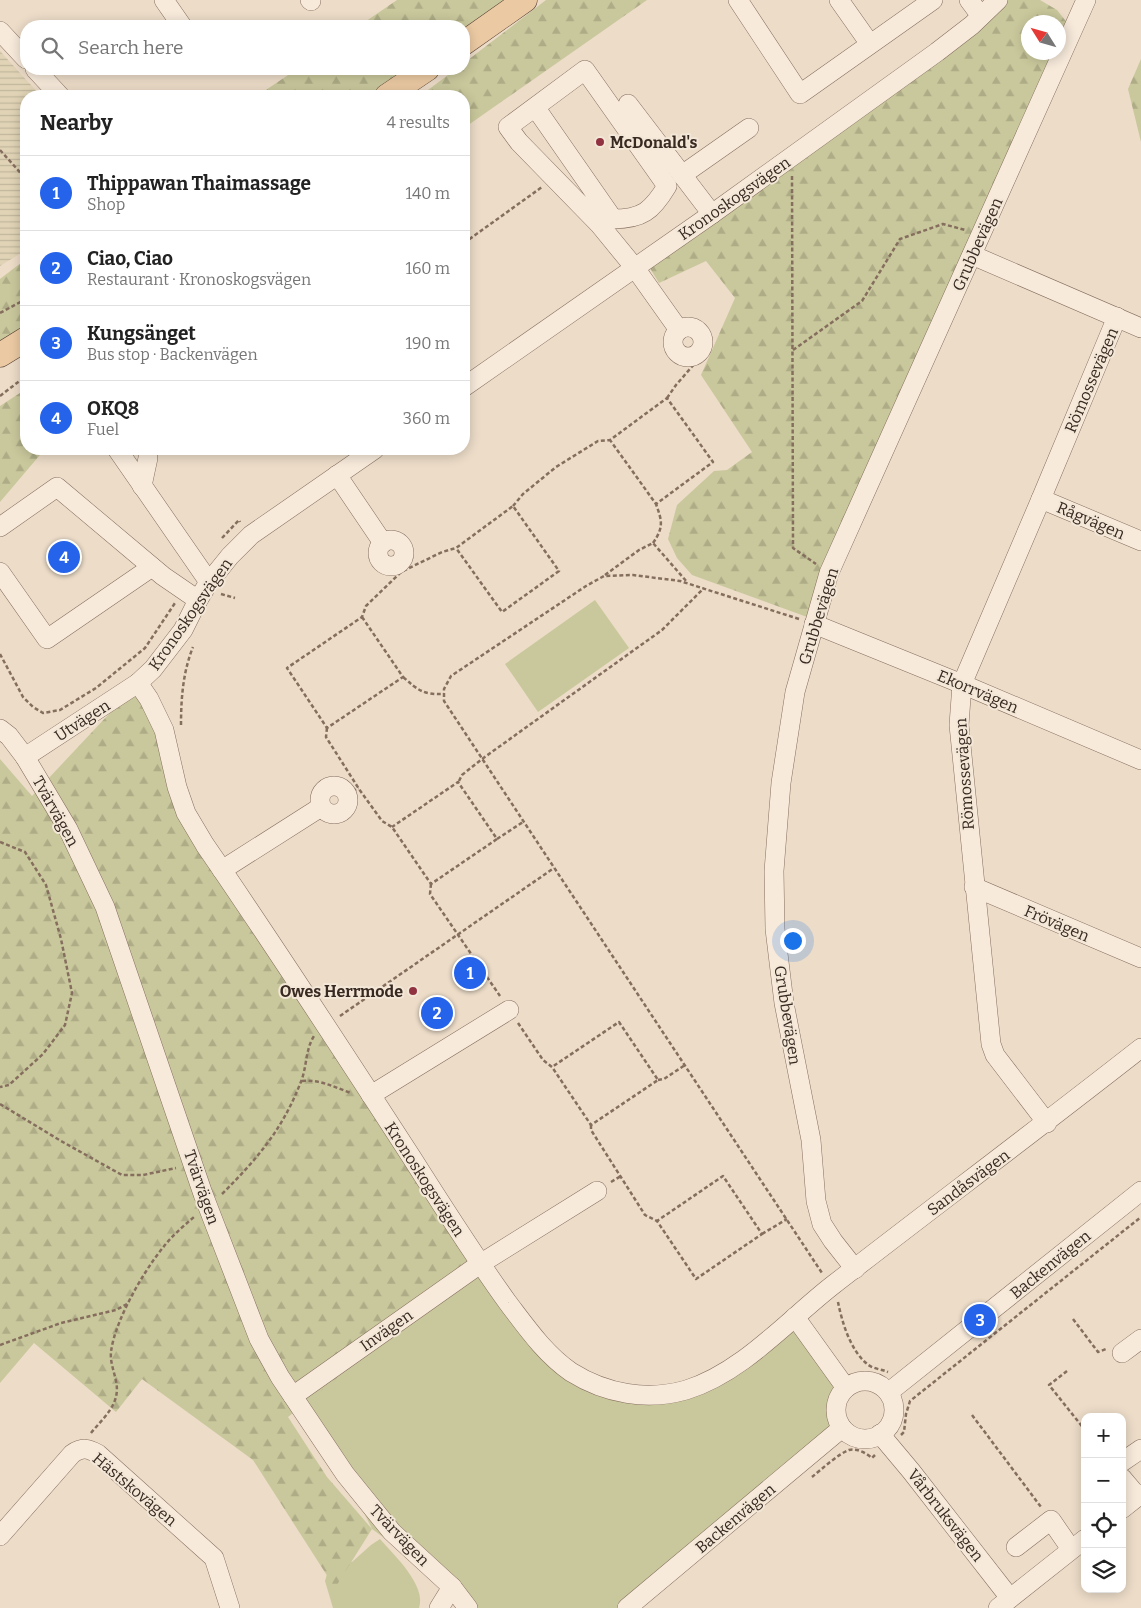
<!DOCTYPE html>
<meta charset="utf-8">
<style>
:root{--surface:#fff;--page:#f6f6f6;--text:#222;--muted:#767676;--line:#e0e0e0;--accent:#2563eb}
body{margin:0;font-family:Bitter,serif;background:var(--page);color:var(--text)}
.controls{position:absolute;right:15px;bottom:15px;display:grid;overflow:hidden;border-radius:10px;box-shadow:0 2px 12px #0003}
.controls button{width:45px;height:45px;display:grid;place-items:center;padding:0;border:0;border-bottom:1px solid var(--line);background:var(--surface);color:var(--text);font:25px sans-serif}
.compass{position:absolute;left:1021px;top:15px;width:45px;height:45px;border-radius:50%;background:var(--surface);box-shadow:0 2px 12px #0003;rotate:307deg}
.you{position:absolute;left:792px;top:940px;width:18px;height:18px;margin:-12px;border:4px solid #fff;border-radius:50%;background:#1a73e8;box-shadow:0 0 0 8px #1a73e833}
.badge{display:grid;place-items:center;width:32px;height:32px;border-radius:50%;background:var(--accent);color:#fff;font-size:16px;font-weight:700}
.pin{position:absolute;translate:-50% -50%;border:2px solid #fff;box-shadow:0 1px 5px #0006}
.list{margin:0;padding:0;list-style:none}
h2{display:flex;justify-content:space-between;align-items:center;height:65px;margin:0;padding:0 20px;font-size:21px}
h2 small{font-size:16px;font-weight:400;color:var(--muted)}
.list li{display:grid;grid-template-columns:32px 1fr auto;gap:15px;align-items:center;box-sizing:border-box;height:75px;padding:0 20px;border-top:1px solid var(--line)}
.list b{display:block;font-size:19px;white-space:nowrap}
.list p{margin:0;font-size:16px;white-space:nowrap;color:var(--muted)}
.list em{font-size:16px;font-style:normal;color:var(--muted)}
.icon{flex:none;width:28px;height:28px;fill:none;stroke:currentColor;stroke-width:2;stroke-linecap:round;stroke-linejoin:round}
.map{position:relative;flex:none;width:1141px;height:1608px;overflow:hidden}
.search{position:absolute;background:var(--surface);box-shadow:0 2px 12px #0003;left:20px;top:20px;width:450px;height:55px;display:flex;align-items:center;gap:12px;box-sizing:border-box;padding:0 18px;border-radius:20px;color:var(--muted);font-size:19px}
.panel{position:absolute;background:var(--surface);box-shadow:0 2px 12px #0003;left:20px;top:90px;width:450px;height:365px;border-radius:20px}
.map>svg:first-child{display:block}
</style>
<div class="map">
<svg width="1141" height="1608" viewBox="0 0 1141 1608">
<defs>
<pattern id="farmland-rules" width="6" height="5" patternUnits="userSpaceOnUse" patternTransform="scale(1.25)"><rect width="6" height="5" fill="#e1d4b6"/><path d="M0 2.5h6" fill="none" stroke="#c2b69c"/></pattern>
<pattern id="forest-firs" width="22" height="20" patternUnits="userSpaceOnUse" patternTransform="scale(1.25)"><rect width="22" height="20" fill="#c9c89c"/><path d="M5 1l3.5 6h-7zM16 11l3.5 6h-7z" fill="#adac86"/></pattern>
</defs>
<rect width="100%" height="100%" fill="#ecdcc8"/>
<polygon fill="url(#farmland-rules)" points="0,51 41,96 26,96 26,250 0,266"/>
<g fill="#c9c89c">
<polygon points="595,600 629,648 538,712 505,664"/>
<path d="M480,1264L535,1338L592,1384L675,1392L795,1317L846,1388C836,1401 834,1412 842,1428L627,1608H468L452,1587L372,1529L345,1474L293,1396Z"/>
<path d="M380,1539C394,1555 427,1586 419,1608H333L325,1581L332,1557L352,1562L371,1545Z"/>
</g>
<g fill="url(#forest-firs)" fill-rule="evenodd">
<polygon points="397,0 525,0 464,43 464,26 359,26"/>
<polygon points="546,0 647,0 464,128 464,96 420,96 456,69 464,69 464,63"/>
<path d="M998,0H1040L1057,10L1072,29L807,617L692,575L677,558L668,539L677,505L714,471L727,470L752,452L701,375L735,298L706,261L659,283L645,260ZM1028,22H1058V52H1028Z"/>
<polygon points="1141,59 1141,142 1128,89"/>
<polygon points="297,69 427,69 387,96 257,96"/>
<polygon points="26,259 26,339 0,354 0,279"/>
<polygon points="26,389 26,449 45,449 0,502 0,406"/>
<polygon points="138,683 177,787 480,1264 288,1417 327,1477 372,1529 335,1588 253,1460 142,1379 116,1412 34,1343 0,1383 0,759 32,796"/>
</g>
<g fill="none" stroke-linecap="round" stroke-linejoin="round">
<g stroke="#866e5e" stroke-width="20">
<g id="minor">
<polyline points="164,0 182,26"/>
<polyline points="310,0 311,1"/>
<polyline points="738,0 800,94 933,0"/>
<polyline points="839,0 870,44"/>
<polyline points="969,0 981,16"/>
<polyline points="0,31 26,59"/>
<polyline points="35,69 60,96"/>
<polyline points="628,104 712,214"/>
<path d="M535,107L613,219C642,219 652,211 667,186L585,70L508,127L519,142L599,224L635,268L679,330"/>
<polyline points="682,175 749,128"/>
<polyline points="972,255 1141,328"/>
<circle cx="688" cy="342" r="15"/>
<polyline points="464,387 712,214 937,52 972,25 998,0"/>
<polyline points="117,449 209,582"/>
<polyline points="337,475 383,543"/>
<polyline points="142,486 148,458"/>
<polyline points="1041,499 1141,541"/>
<polyline points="0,527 57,487 163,576 198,600"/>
<circle cx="391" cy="553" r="13"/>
<polyline points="0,572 47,639 152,567"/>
<polyline points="814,624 962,684 1141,760"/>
<path d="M138,683L149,699L164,730L177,787L186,813L205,845C276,948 344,1053 412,1158C443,1207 474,1256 508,1303C527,1328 545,1354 571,1372C606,1394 647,1401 686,1390C742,1373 788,1320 833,1285C935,1206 1039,1128 1141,1048"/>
<polyline points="0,729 9,736 25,757 68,829 105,907 203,1194 259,1339 280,1377 345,1474 392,1532 452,1587 468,1608"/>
<polyline points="25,757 138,683 153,669 183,630 198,600 209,582 230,556 251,535 375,449"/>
<circle cx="334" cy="800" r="14"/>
<polyline points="222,870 321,807"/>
<polyline points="974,887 1141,958"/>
<polyline points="371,1095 509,1010"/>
<polyline points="1047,1123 995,1055 991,1044 959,725 962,684 1041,499 1117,317"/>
<polyline points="855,1269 833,1241 822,1224 816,1201 811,1140 784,1003 775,929 774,871 781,783 795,692 829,573 1086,0"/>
<polyline points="795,1317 846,1388"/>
<polyline points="1122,1353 1141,1339"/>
<circle cx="865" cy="1410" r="29"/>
<polyline points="889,1392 1141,1191"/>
<polyline points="293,1396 480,1264 597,1191"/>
<polyline points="880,1434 911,1471 1010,1598"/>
<polyline points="1122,1462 1141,1449"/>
<polyline points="1122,1478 1138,1497"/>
<polyline points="1122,1509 1141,1494"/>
<path d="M0,1536L72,1454C82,1447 88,1448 98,1454L214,1558L230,1608"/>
<polyline points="1016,1547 1051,1520 1071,1549"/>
<polyline points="439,1608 452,1587"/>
<polyline points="627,1608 842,1428"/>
<polyline points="998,1608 1085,1539"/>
</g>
</g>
<g stroke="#553d32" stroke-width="25">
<g id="major">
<polyline points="464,43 525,0"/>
<polyline points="387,96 427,69"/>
<polyline points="0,355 26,339"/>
</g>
</g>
<g stroke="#866e5e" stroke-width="2.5" stroke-dasharray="4 2.5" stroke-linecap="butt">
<polyline points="0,150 26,179"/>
<polyline points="792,176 793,548 816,564"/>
<polyline points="464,243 542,187"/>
<polyline points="0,313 26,299"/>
<polyline points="793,350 862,301 900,239 943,224 965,230"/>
<polyline points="0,396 26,376"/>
<polyline points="667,398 676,385 696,362 696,354"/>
<polyline points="513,506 523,494 556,467 598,441 610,440 667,398 713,462 656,504 610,440"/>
<polyline points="222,538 239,520 240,522"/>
<path d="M653,543C664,527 662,521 656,504"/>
<polyline points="397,565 401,572"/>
<polyline points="605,575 639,550 653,543 687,582"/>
<polyline points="221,594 235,598"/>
<polyline points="362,617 403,677 327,728 287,668 362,617 366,606 401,572 442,552 456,548 513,506 559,571 502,612 456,548"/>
<polyline points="799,619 680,581 633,575 604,576 586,586 451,676 444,689 444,701 822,1273"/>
<polyline points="0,654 23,697 33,707 43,713 60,710 96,688 145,648 175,603"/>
<path d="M403,677C418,690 423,695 444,694"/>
<path d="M181,725C181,698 183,672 193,647"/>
<polyline points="327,728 326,737 359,789 382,821 392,827 431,884 497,839 458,782 392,827"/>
<polyline points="459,781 462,775 482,759 662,630 704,588"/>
<polyline points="346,792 359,789"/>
<polyline points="497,839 523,822"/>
<polyline points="0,842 25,852 46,885 61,939 72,993 65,1025 43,1054 9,1085 0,1087"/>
<polyline points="431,884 430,894 500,996"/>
<polyline points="340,1016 554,868"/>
<polyline points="518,1023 543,1060 552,1067 591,1125 658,1080 619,1022 552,1067"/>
<polyline points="658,1080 664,1079 685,1065"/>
<path d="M302,1081C319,1079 334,1087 351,1093"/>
<polyline points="0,1104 61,1141 122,1175 143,1175 176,1168"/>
<polyline points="591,1125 591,1130 645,1215 657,1221 696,1279 762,1234 723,1176 657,1221"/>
<polyline points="611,1182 621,1176"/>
<path d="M222,1194C257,1159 282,1130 300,1084C307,1069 305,1050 314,1036"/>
<polyline points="762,1234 787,1219"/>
<path d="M838,1302C842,1322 850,1349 866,1363C872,1369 881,1369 888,1372"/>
<polyline points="1073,1319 1098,1352 1106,1349"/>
<polyline points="0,1345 61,1323 116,1310 127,1304"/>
<polyline points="1067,1371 1049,1385 1085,1430"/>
<polyline points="972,1415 1041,1507"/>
<path d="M91,1433C104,1417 121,1404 116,1381C114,1371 110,1362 111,1352C115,1318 150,1259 174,1235C180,1229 187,1223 194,1217"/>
<polyline points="901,1435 904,1432 906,1414 910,1401 1141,1217"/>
<path d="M812,1477C822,1469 838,1454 849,1450C857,1448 866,1453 872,1458L875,1455"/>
</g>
<use href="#minor" stroke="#f7eadb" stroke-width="19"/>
<use href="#major" stroke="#ebcaa3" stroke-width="24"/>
</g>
<g fill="#913241" stroke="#f3e7d7" stroke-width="2">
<circle cx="600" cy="142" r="5"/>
<circle cx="413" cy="991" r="5"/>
</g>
<g text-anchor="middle" stroke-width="4" stroke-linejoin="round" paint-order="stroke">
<g font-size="16" font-weight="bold" fill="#382921" stroke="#f3e7d7" text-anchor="start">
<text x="610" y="148">McDonald's</text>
<text x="403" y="997" text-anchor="end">Owes Herrmode</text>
</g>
<g font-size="16" fill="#382921" stroke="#f3e7d7">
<text transform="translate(734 198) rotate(-35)" y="6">Kronoskogsvägen</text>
<text transform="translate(977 244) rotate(-66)" y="6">Grubbevägen</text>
<text transform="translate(1091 380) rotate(-67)" y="6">Römossevägen</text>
<text transform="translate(1091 520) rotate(23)" y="6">Rågvägen</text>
<text transform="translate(190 614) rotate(-55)" y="6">Kronoskogsvägen</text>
<text transform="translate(818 616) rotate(-73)" y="6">Grubbevägen</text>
<text transform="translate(978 691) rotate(23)" y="6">Ekorrvägen</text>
<text transform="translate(82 720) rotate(-33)" y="6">Utvägen</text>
<text transform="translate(964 774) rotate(-94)" y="6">Römossevägen</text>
<text transform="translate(56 811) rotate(61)" y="6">Tvärvägen</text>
<text transform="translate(1057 923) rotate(23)" y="6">Frövägen</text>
<text transform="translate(788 1015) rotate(81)" y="6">Grubbevägen</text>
<text transform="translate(425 1179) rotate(57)" y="6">Kronoskogsvägen</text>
<text transform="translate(968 1182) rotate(-37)" y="6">Sandåsvägen</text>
<text transform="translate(202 1187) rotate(71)" y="6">Tvärvägen</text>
<text transform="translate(1050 1264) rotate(-39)" y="6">Backenvägen</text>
<text transform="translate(386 1330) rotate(-35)" y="6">Invägen</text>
<text transform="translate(135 1489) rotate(40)" y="6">Hästskovägen</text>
<text transform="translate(946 1515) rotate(52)" y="6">Vårbruksvägen</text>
<text transform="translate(735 1518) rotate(-40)" y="6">Backenvägen</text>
<text transform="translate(400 1535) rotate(46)" y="6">Tvärvägen</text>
</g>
</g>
</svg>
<div class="controls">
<button>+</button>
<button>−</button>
<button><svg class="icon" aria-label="locate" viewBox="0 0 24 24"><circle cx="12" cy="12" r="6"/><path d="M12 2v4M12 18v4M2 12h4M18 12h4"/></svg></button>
<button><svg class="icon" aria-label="layers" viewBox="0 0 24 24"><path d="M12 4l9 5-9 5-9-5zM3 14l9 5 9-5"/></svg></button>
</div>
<svg class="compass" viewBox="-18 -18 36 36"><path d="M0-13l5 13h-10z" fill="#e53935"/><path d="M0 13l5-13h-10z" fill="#767676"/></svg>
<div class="you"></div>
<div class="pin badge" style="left:470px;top:973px">1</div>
<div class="pin badge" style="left:437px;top:1013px">2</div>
<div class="pin badge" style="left:980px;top:1320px">3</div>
<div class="pin badge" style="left:64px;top:557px">4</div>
<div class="search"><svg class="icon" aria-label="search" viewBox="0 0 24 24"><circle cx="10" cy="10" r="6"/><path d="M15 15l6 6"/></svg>Search here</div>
<section class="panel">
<h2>Nearby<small>4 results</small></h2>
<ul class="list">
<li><span class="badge">1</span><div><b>Thippawan Thaimassage</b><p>Shop</p></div><em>140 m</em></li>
<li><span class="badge">2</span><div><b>Ciao, Ciao</b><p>Restaurant · Kronoskogsvägen</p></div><em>160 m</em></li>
<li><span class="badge">3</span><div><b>Kungsänget</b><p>Bus stop · Backenvägen</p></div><em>190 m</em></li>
<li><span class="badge">4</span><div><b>OKQ8</b><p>Fuel</p></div><em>360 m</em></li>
</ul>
</section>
</div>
